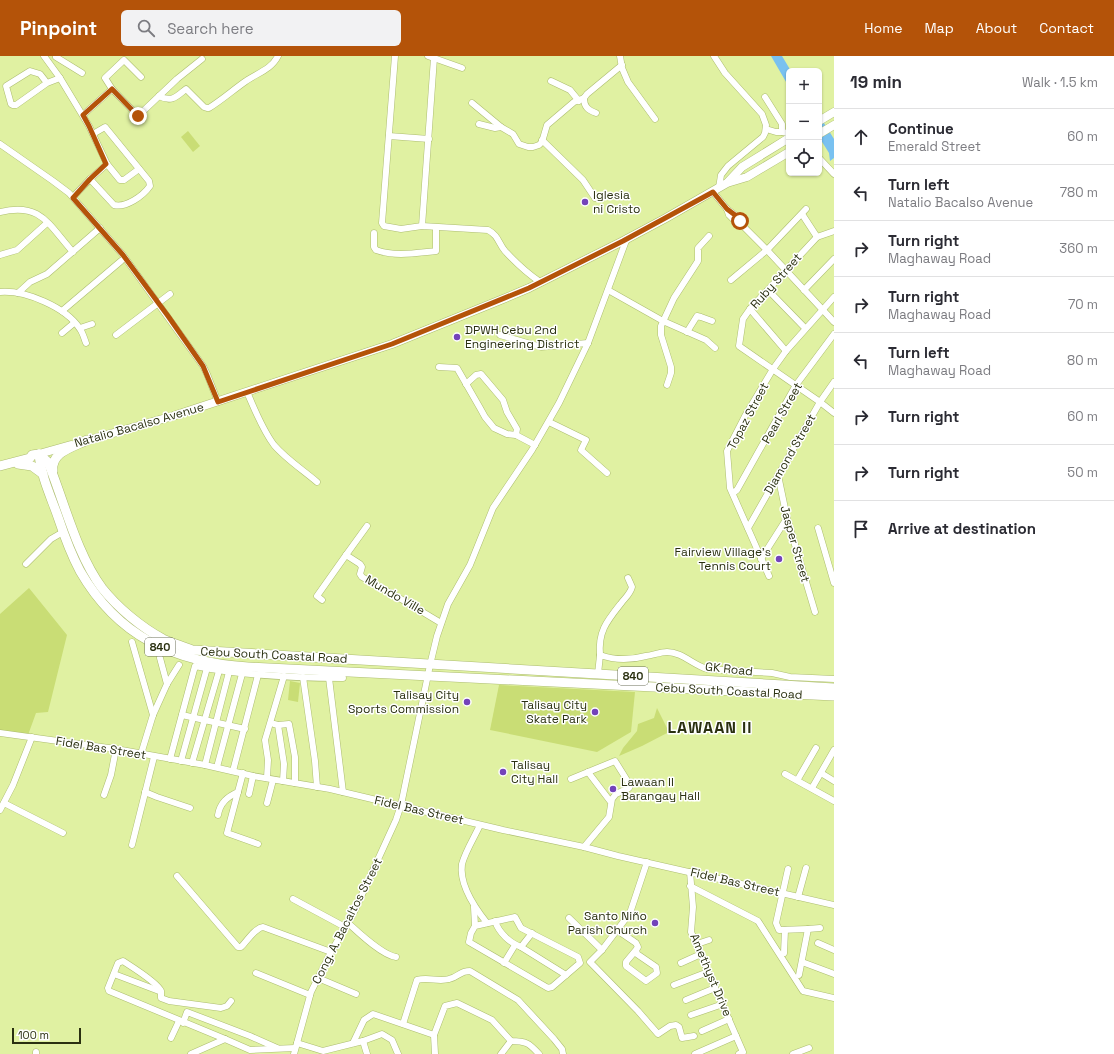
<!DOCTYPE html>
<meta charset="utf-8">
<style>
:root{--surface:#fff;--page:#f2f2f3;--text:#2b2b33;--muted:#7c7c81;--line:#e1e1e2;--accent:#b45309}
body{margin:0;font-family:"Space Grotesk",sans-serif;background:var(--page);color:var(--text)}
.controls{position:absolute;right:12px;top:12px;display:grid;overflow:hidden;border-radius:6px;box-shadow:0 1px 3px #0004}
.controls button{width:36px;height:36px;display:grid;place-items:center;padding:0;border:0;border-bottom:1px solid var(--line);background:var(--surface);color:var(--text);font:20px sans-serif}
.scale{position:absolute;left:12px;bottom:10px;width:69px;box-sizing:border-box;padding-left:4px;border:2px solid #2a3010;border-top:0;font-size:11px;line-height:14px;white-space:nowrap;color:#2a3010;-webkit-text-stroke:3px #fff;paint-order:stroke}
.stop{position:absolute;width:12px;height:12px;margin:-9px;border:3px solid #b45309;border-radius:50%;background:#fff}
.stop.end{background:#b45309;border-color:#fff;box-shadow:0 1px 4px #0008}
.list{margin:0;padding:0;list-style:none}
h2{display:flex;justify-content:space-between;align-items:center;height:52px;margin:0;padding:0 16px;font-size:17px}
h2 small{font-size:13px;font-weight:400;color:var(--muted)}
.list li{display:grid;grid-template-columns:26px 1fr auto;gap:12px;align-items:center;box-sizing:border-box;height:56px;padding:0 16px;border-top:1px solid var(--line)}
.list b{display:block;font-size:15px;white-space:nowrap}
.list p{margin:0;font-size:13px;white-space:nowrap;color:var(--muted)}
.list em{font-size:13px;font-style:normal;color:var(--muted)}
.icon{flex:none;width:22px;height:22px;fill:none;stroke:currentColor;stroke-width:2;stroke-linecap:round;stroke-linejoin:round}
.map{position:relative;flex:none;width:834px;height:998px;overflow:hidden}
header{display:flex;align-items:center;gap:24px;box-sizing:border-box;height:56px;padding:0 20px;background:var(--accent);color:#fff}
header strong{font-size:19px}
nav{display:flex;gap:22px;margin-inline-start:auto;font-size:14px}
.search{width:280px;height:36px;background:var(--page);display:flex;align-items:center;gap:10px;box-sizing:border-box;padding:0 14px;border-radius:6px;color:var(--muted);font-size:15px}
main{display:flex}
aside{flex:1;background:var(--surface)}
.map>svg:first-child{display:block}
</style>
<header>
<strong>Pinpoint</strong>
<div class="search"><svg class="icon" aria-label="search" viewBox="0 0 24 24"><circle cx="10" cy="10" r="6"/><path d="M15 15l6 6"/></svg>Search here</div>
<nav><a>Home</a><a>Map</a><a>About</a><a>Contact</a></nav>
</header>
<main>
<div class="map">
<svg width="834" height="998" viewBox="0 0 834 998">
<rect width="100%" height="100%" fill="#e0f1a2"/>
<g fill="#c9dd75">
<polygon points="188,75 200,90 193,96 181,81"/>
<polygon points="29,532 67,579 48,656 36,657 28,679 0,675 0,558"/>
<polygon points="290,625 300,627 298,646 288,644"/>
<polygon points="499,629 635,636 631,676 597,696 490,674"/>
<polygon points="657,652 669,676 642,690 619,700 623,692 637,675 638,668 654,662"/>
</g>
<g fill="#79c1f0">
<polygon points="771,0 782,0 791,15 789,15 789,31"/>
<polygon points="819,59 834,83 834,102 830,105 829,97 819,81"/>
</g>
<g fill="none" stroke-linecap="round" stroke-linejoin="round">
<g stroke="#adbd70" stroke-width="7">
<g id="minor">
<polyline points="44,0 60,22 89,70 107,108 120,124 124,124 139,113"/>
<path d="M395,0L382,167L384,170L401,173L422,170L488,174C499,180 498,187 505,195C516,207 527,217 540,226"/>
<polyline points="428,0 462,12"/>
<polyline points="620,0 622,12 628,26 655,63"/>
<polyline points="714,0 725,17 762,58 766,69 765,77 763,81 728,110 721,119 719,132"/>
<polyline points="56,1 82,17"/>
<polyline points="141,21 124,4 105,22 112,33 138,60 177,23 202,3"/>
<polyline points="551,25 570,34 579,45"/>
<polyline points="47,27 40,18 30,15 6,30 11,48 13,49 16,49 47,27 60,22"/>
<path d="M159,40C172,47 177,40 186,33L204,51L207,52H209C222,44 233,34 246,25C257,17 271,14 278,0"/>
<polyline points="765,41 782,68 782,76 789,77"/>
<path d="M584,42C584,51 588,54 596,57"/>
<polyline points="472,47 501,71 513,78 519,88 528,91 533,91 539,89 542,86 547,69 574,46 584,42 587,38 622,9"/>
<polyline points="83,59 112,33"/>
<polyline points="479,68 495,72 501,71"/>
<polyline points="766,73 776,76 782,76"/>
<polyline points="389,80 429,83"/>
<polyline points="542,84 583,124 595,142"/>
<polyline points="0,88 53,125 69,137 123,199 203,310 207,318 218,346"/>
<polyline points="819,102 834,118"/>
<path d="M90,123L114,149C126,152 143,140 150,130L149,125L105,71L93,78"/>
<polyline points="713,136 727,153 729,159 733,163 742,169 767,194 834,266"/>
<polyline points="73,141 90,123 107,108"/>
<polyline points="727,153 735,159 741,167"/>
<path d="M0,156C41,146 48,168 73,196"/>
<polyline points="802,158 817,181"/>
<polyline points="422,170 434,2"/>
<polyline points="834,175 817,181 750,253 743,263 739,290 820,346 834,357"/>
<path d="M374,177V191L376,194C395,201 416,197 436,195V172"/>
<polyline points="0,199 17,194 47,167"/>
<polyline points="731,224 767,194 806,153"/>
<polyline points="608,234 663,265 706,284 715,292"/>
<polyline points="768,234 805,272"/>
<polyline points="804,234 834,203"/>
<path d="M0,236C25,234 66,251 80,273C83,277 84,282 86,287"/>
<polyline points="18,237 30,226 47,218 100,172"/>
<polyline points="750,253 786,295"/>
<polyline points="62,255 121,205"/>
<polyline points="80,272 92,268"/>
<polyline points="687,276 697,260 701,261 712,265"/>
<polyline points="62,277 74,267"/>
<polyline points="116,279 170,238"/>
<polyline points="500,279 541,291 588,287"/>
<polyline points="439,311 457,312 480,352 485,361 494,372 507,378 516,379 535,389"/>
<polyline points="466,328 476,319 481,318 503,344 507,356 517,373 516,379"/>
<polyline points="667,329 671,317 671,311 661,279 661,270 674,242 698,205 698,192 709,180"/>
<path d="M247,336C255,354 262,373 274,389C286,403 303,414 317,426"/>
<polyline points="549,366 586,384 581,394 607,417"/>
<polyline points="778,419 787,462 815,556"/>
<polyline points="733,437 737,434 796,329 834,278"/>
<polyline points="748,472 820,346 834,326"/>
<polyline points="818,472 834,527"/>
<polyline points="346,499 367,470"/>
<polyline points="761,503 787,462"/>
<polyline points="26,508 51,483 63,476"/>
<polyline points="769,520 730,432 727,395 745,360 773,313 786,295 834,241"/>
<polyline points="322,544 317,540 346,499 360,508 362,511 360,518 362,521 401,543 441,567"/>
<polyline points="132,586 153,659"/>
<path d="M600,599C598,575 607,565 622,546C626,541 630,538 632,531L628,522"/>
<polyline points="160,602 167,628"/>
<path d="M598,618L600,599C614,604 631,604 646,600C653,599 661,596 667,596C682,596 693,609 707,613L772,617L790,621L834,623"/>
<polyline points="303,621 315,705 317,731"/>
<polyline points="329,622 343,736"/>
<polyline points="182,659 245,673"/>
<polyline points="274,668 278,669 284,708 283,725"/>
<polyline points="278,669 289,668 295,701 295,727"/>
<polyline points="0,677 116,693 205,709 253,720 330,733 503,774 584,791 618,800 834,849"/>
<polyline points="141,698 153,659 167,628 179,609"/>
<path d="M170,703L195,610C244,620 293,622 343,622"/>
<polyline points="181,705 207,612"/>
<polyline points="192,707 219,615"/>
<polyline points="205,709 229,616"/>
<polyline points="217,711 242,618"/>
<polyline points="233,715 258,619"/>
<polyline points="588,716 610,745"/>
<polyline points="243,717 227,777 258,788"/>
<polyline points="821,717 834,725"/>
<polyline points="785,718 834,745"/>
<polyline points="267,722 268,704 265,684 284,620"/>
<polyline points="571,723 615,705 630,729 629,732 616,738 612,743 609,761 584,791"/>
<polyline points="798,723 816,692"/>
<polyline points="812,732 834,694"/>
<polyline points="145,736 157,741 190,752"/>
<polyline points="249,738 253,720"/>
<polyline points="104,739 111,719 116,693"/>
<polyline points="4,747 63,777"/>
<polyline points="267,747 273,724"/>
<polyline points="0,754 13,729 32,681"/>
<path d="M218,759C220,747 227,741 238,736"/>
<path d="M480,769C475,780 465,796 462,808C459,828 475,852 487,867"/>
<polyline points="132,789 154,701"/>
<polyline points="647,806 630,857 602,894 590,906 638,955 658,978 670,970 676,969 679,971 682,982 694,980"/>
<polyline points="788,813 776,867 779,874 808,873 799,919"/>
<polyline points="690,816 693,851 691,876 736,980 743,996 739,998"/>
<path d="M177,820L238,891H241C247,885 255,872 263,871L331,896"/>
<polyline points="690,830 758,865 803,935 834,942"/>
<polyline points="798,841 806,812"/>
<polyline points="293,843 345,871"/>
<polyline points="474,851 475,870 471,877 469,886 548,932 552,931 580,907 578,901 521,872 515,861 475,870"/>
<polyline points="569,862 602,894"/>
<path d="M495,865C499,877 510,887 521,891L566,919"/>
<path d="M348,867C359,877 382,899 396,901"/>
<polyline points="808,873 820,872"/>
<polyline points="617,874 636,887 638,891 636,894 637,898 656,911 657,917 646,925 626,910 626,906 636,894"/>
<polyline points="818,887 834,894"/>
<polyline points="697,888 709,884"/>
<polyline points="521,891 532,877"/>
<polyline points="784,897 785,874"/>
<polyline points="802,906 834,918"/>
<polyline points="504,907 515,889"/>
<polyline points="681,907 701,898"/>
<polyline points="256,917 310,939"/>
<polyline points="114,918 159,935"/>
<polyline points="318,922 356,938"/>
<polyline points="674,929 708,916"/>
<polyline points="686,944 715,932"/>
<path d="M231,945L227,950L221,952L169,945L161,942C161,940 161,937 161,935C157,926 132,911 123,905L118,907L108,932L109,935L225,983L250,994L295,992"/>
<polyline points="691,959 723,948"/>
<polyline points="183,967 187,956 250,980 277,992"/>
<path d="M403,968L417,924C428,921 439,926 449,923C459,921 459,915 470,915L518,944L554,983L562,993L563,998"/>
<polyline points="702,975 729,963"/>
<polyline points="171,982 179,965"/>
<polyline points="363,985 367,998"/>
<polyline points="297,987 323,995 363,985 382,978 392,984 398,998"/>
<polyline points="353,987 364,964 373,958 434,979"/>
<polyline points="36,996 36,998"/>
<polyline points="191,998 225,983"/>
<polyline points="294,998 311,936 331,896 354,856 396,764 401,749 430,609 437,580 448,548 470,509 493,452 532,394 559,347 588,287 627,182"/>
<path d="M435,998L434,979L445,950L457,947L492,964L511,985C526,985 529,987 539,998"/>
<polyline points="501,998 511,985"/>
<polyline points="695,998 736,980"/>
<polyline points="793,998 809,992"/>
</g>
</g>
<g stroke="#adbd70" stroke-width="9">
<g id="major">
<polyline points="819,65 834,56"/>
<polyline points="819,78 834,69"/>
<polyline points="728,126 742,111 789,82"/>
<polyline points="82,386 173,360 392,288 503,243 529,232 623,185 666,162 727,127 747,121 789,96"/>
<polyline points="39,398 71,389"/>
</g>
</g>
<g stroke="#adbd70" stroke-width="10">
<g id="highway">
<path d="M39,398C41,420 51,441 58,461C64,479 71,498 80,515C118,581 174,606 248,611L834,640"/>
<path d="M39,398L48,406C64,445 77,499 102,532C118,552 141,571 163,583C172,587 182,590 192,594L834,632"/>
<polyline points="18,408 32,410 43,418"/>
<polyline points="0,410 30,402 32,399 39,398"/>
<path d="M53,415C50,396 74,391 87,384"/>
</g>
</g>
<use href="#minor" stroke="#fff" stroke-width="6"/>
<use href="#major" stroke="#fff" stroke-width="8"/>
<use href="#highway" stroke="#fff" stroke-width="9"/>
</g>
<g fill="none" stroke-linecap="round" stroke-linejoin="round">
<polyline stroke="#b45309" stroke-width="5" points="138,60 112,33 83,59 89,70 106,108 90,123 73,142 123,199 168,260 203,310 218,346 392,288 529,232 623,185 713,136 727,153 735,159 740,165"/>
</g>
<g fill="#7343ba" stroke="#fff" stroke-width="1.5">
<circle cx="585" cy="146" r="4"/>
<circle cx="457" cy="281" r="4"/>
<circle cx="779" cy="503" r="4"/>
<circle cx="467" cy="646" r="4"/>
<circle cx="595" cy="656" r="4"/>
<circle cx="503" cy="716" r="4"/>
<circle cx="613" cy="733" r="4"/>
<circle cx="655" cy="867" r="4"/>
</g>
<g text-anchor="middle" stroke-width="3" stroke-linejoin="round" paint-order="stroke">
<g fill="#fff" stroke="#6a6e58" stroke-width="1">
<rect x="145" y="582" width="30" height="18" rx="3"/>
<rect x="618" y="611" width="30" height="18" rx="3"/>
</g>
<g font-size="11" font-weight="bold" fill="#2a3010">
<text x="160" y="595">840</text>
<text x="633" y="624">840</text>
</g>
<g font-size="12" fill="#2a3010" stroke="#fff" text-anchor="start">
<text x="593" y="143">Iglesia<tspan x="593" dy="14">ni Cristo</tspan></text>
<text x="465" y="278">DPWH Cebu 2nd<tspan x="465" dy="14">Engineering District</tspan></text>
<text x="771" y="500" text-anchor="end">Fairview Village's<tspan x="771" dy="14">Tennis Court</tspan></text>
<text x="459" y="643" text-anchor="end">Talisay City<tspan x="459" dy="14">Sports Commission</tspan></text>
<text x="587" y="653" text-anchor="end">Talisay City<tspan x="587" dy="14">Skate Park</tspan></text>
<text x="511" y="713">Talisay<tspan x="511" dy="14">City Hall</tspan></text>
<text x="621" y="730">Lawaan II<tspan x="621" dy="14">Barangay Hall</tspan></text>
<text x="647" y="864" text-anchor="end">Santo Niño<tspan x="647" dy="14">Parish Church</tspan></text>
</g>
<g font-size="12" fill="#2a3010" stroke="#fff">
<text transform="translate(776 225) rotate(-48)" y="4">Ruby Street</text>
<text transform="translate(782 357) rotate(-60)" y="4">Pearl Street</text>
<text transform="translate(748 360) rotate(-62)" y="4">Topaz Street</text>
<text transform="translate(139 369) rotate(-16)" y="4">Natalio Bacalso Avenue</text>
<text transform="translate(790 398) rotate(-60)" y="4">Diamond Street</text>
<text transform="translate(795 488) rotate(74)" y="4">Jasper Street</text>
<text transform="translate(395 539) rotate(30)" y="4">Mundo Ville</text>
<text transform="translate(274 599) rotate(3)" y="4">Cebu South Coastal Road</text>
<text transform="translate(729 613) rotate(6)" y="4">GK Road</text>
<text transform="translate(729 635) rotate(3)" y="4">Cebu South Coastal Road</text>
<text transform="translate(101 692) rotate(9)" y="4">Fidel Bas Street</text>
<text transform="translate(419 754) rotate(13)" y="4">Fidel Bas Street</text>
<text transform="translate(735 826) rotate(13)" y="4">Fidel Bas Street</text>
<text transform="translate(347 865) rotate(-63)" y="4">Cong. A. Bacaltos Street</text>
<text transform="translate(711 919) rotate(67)" y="4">Amethyst Drive</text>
</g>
<g font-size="16" font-weight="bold" letter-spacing="1" fill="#2a3010" stroke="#fff">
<text x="710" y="677">LAWAAN II</text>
</g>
</g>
</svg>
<div class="controls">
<button>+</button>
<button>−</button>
<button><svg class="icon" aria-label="locate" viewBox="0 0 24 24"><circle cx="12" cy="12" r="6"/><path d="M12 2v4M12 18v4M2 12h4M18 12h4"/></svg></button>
</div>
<div class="scale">100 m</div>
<div class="stop" style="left:740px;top:165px"></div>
<div class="stop end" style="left:138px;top:60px"></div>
</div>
<aside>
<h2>19 min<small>Walk · 1.5 km</small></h2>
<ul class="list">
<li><svg class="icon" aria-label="ahead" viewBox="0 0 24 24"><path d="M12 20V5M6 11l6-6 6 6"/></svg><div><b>Continue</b><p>Emerald Street</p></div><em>60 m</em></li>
<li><svg class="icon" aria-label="left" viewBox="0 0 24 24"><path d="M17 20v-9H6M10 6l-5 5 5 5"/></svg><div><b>Turn left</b><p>Natalio Bacalso Avenue</p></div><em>780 m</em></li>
<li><svg class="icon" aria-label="right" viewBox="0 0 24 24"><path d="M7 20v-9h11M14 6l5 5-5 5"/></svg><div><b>Turn right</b><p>Maghaway Road</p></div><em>360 m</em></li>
<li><svg class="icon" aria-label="right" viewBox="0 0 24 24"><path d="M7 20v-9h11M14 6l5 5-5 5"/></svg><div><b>Turn right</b><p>Maghaway Road</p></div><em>70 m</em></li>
<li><svg class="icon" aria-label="left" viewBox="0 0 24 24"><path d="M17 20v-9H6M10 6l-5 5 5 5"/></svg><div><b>Turn left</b><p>Maghaway Road</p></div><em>80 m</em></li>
<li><svg class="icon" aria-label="right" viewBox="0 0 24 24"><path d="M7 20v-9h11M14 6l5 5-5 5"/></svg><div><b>Turn right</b></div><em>60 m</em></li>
<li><svg class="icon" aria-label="right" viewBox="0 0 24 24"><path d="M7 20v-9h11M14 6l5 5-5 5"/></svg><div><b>Turn right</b></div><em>50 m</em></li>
<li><svg class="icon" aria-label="arrive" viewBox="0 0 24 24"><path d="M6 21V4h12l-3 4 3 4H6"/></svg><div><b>Arrive at destination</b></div></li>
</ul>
</aside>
</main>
